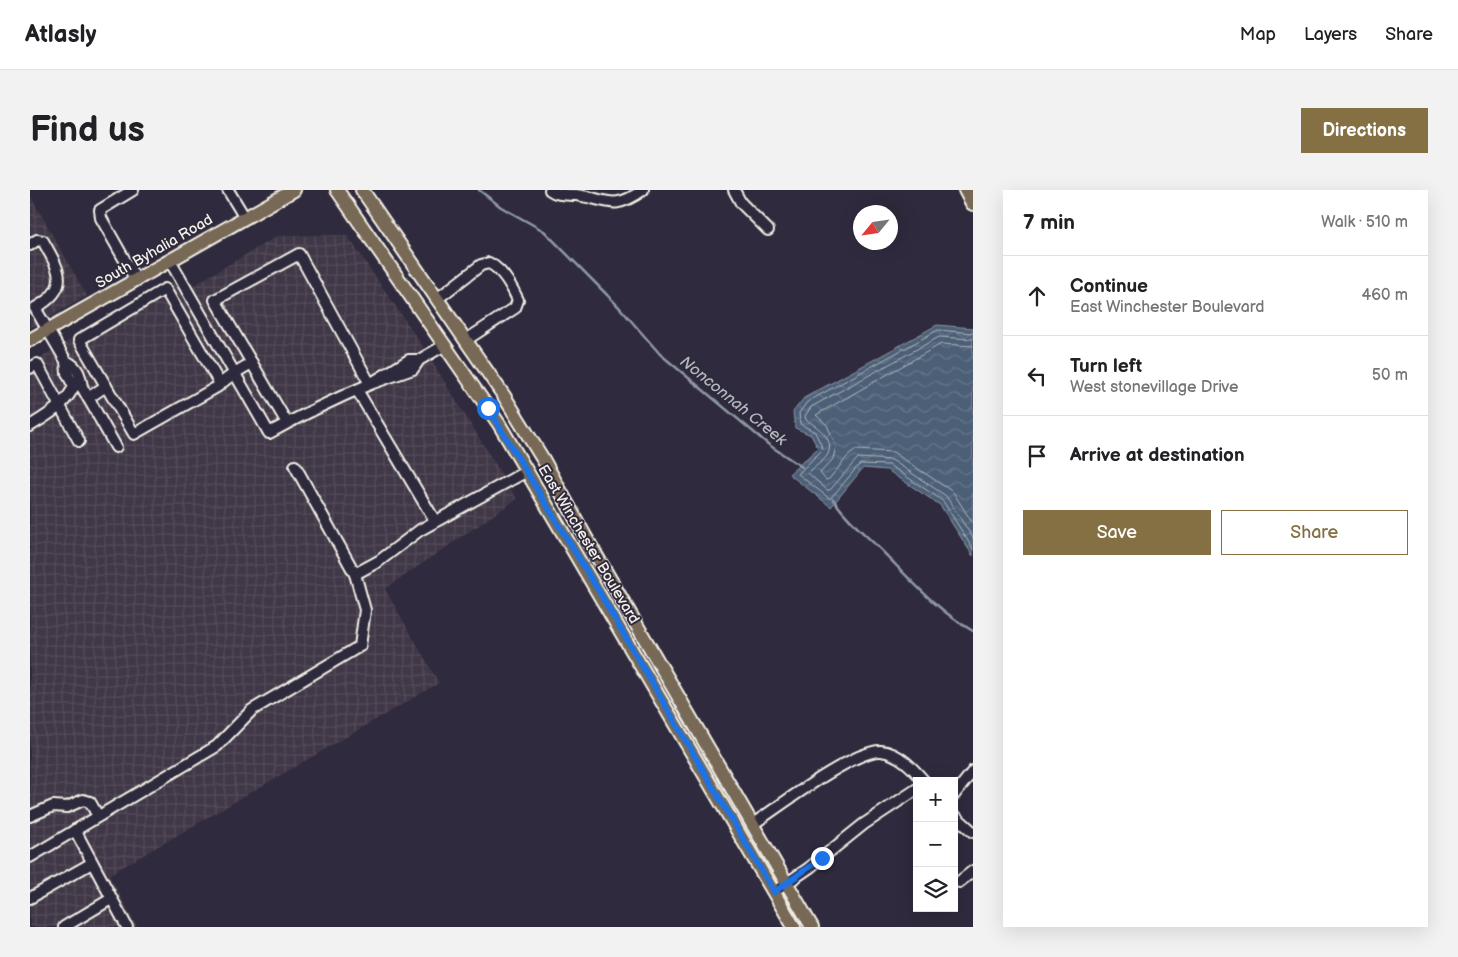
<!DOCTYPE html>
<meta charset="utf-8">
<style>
:root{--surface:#fff;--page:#f2f2f2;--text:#202124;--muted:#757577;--line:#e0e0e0;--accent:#847042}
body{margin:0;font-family:"Balsamiq Sans",sans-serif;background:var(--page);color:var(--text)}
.controls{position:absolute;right:15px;bottom:15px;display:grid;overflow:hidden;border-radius:0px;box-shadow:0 5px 20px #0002}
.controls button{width:45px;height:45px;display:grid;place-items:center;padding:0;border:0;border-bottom:1px solid var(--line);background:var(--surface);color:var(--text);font:25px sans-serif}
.compass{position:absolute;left:823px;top:15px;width:45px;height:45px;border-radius:50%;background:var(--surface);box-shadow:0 5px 20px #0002;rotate:241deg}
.stop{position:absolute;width:15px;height:15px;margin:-11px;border:4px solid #1a73e8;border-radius:50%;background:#fff}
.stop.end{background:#1a73e8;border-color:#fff;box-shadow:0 1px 5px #0008}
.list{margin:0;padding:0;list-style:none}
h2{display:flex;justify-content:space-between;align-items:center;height:65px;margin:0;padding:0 20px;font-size:21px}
h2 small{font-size:16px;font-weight:400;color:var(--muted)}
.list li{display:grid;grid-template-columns:32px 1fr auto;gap:15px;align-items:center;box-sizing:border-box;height:80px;padding:0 20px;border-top:1px solid var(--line)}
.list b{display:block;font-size:19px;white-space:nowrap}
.list p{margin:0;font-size:16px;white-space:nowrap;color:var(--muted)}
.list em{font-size:16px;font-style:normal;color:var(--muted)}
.actions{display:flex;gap:10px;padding:15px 20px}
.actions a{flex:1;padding:11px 0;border:1px solid var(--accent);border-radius:0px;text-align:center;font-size:18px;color:var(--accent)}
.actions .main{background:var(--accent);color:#fff}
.icon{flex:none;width:28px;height:28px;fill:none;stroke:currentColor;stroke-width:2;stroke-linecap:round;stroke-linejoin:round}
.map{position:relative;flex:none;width:943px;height:737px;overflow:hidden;border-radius:0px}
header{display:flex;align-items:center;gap:30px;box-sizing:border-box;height:70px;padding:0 25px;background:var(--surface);border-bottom:1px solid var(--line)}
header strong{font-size:24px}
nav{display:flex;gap:28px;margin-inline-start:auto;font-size:18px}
.intro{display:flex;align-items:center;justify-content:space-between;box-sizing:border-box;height:120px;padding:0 30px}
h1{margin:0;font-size:35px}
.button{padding:12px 22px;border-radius:0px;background:var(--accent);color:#fff;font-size:18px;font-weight:700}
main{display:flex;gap:30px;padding:0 30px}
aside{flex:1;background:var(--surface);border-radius:0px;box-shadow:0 5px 20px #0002}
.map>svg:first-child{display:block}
</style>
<header>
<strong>Atlasly</strong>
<nav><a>Map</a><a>Layers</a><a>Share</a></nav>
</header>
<div class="intro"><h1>Find us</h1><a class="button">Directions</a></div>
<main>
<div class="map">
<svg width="943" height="737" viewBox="0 0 943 737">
<defs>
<pattern id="industrial-grid" width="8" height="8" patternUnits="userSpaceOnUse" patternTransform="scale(1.25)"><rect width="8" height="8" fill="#413747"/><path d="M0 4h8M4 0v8" fill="none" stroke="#544b59"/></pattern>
<pattern id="water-waves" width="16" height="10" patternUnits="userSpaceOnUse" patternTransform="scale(1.25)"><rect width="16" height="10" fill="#4c5f77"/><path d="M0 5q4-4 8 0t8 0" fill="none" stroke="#66768a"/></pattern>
</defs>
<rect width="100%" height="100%" fill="#2f2a3d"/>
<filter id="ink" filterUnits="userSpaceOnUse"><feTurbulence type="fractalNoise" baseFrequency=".02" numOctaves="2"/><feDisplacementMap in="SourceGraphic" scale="10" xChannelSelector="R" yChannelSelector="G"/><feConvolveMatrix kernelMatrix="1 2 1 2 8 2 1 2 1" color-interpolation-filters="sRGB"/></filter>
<g filter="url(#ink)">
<g fill="url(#industrial-grid)">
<polygon points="0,5 57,106 0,138"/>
<polygon points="317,45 390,152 487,309 355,399 409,493 79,685 107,737 0,737 0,173 154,85 161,97 247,46"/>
</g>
<polygon fill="url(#water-waves)" stroke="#8f99a4" points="907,135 943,138 943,366 910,315 857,280 833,278 801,317 759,284 788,258 781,245 765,238 763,222 774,208"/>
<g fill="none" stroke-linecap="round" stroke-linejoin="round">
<g stroke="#b1b7bb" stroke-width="1">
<polyline points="943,143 908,140 777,212 769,223 770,234 785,242 793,259 768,284 800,309 830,274 859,275 913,311 943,359"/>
<path d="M943,149L909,147L781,217L775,226L776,230C787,236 805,249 798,264C794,272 783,277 778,283L797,300H800L828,268L862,270L916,306L943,348"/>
<polyline points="943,156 911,154 786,225 797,235 806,256 803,269 790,283 796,290 799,289 818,266 826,260 863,262 923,302 943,334"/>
</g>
<g stroke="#8f99a4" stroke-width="2.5">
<polyline points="449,0 471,17 514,41 589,117 630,164 739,255 772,277"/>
<path d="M803,309C817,330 836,345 853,362C881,390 909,422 943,441"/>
</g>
<g stroke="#f4f1e8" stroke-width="14">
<g id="minor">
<polyline points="103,0 70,20 71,28 106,90"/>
<polyline points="198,0 215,28"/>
<path d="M520,0C528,6 537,4 546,5C578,9 582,22 613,0"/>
<polyline points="704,0 711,13 738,40"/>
<path d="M0,55L7,50L13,51C30,81 41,98 5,118L36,171L37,183L41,191L52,197C50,184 48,177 36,171"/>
<path d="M140,71L239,243C272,225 305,209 340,194L269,64L185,110L257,233"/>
<path d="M407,109L451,75L459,73C472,79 482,97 488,110L485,118L436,150"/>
<polyline points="389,170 379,170 340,194 383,179 389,170 415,155"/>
<polyline points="0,178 7,174 49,251"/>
<path d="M190,194L135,99L49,150L104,244L187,197C198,187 208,180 222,173"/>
<polyline points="52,197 86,257"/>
<polyline points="327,200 405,331"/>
<polyline points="58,208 76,196"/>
<path d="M0,236C18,225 37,214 45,194"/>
<polyline points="265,276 325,384 349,371 390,340 497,281"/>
<polyline points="924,605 943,581"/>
<polyline points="924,625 943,642"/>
<polyline points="0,626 23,616 37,617 53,610 60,612 68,626"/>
<path d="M723,634C747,618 825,559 851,561C869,563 883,578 894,591"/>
<polyline points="45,640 97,737"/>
<polyline points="0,667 187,556 222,520 330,456 335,420 325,384"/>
<polyline points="929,692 943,681"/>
<polyline points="744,702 779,678 834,634 887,599"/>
<polyline points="0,708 62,673"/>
<polyline points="34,737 81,709"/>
</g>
</g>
<g stroke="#f4f1e8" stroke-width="16">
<g id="major">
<polyline points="307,0 469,234 764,737"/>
<polyline points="332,0 474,206 514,271 555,346 782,737"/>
<polyline points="0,150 264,0"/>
</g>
</g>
<g stroke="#f4f1e8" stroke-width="18">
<polyline id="highway" points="936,0 943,13"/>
</g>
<use href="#minor" stroke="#2f2a3d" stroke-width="10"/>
<use href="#major" stroke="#776954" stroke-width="12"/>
<use href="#highway" stroke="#776954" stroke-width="14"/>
</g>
</g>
<g fill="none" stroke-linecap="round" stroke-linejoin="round" filter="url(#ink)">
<polyline stroke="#1a73e8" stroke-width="6" points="458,218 568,400 744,702 792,668"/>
</g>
<g text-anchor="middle" stroke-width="4" stroke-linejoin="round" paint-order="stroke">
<g font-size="15" fill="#f4f1e8" stroke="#2f2a3d">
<text transform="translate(124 61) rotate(-30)" y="5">South Byhalia Road</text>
<text transform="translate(559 354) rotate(59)" y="5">East Winchester Boulevard</text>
</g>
<g font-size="16" font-style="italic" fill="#b1b7bb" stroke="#2f2a3d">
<text transform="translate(704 210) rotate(39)" y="6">Nonconnah Creek</text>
</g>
</g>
</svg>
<div class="controls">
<button>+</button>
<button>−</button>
<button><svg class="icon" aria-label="layers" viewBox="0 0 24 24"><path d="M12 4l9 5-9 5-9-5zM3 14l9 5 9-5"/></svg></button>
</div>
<svg class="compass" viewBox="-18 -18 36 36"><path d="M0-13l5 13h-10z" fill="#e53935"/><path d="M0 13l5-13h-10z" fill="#757577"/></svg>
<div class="stop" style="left:458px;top:218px"></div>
<div class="stop end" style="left:792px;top:668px"></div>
</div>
<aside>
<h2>7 min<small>Walk · 510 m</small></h2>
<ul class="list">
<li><svg class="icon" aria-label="ahead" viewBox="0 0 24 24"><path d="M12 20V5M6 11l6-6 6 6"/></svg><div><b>Continue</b><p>East Winchester Boulevard</p></div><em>460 m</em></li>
<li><svg class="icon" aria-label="left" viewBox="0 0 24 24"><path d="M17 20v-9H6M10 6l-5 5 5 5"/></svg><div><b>Turn left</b><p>West stonevillage Drive</p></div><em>50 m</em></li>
<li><svg class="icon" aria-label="arrive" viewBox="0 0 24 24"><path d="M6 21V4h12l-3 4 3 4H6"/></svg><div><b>Arrive at destination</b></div></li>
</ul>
<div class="actions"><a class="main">Save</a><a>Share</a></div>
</aside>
</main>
